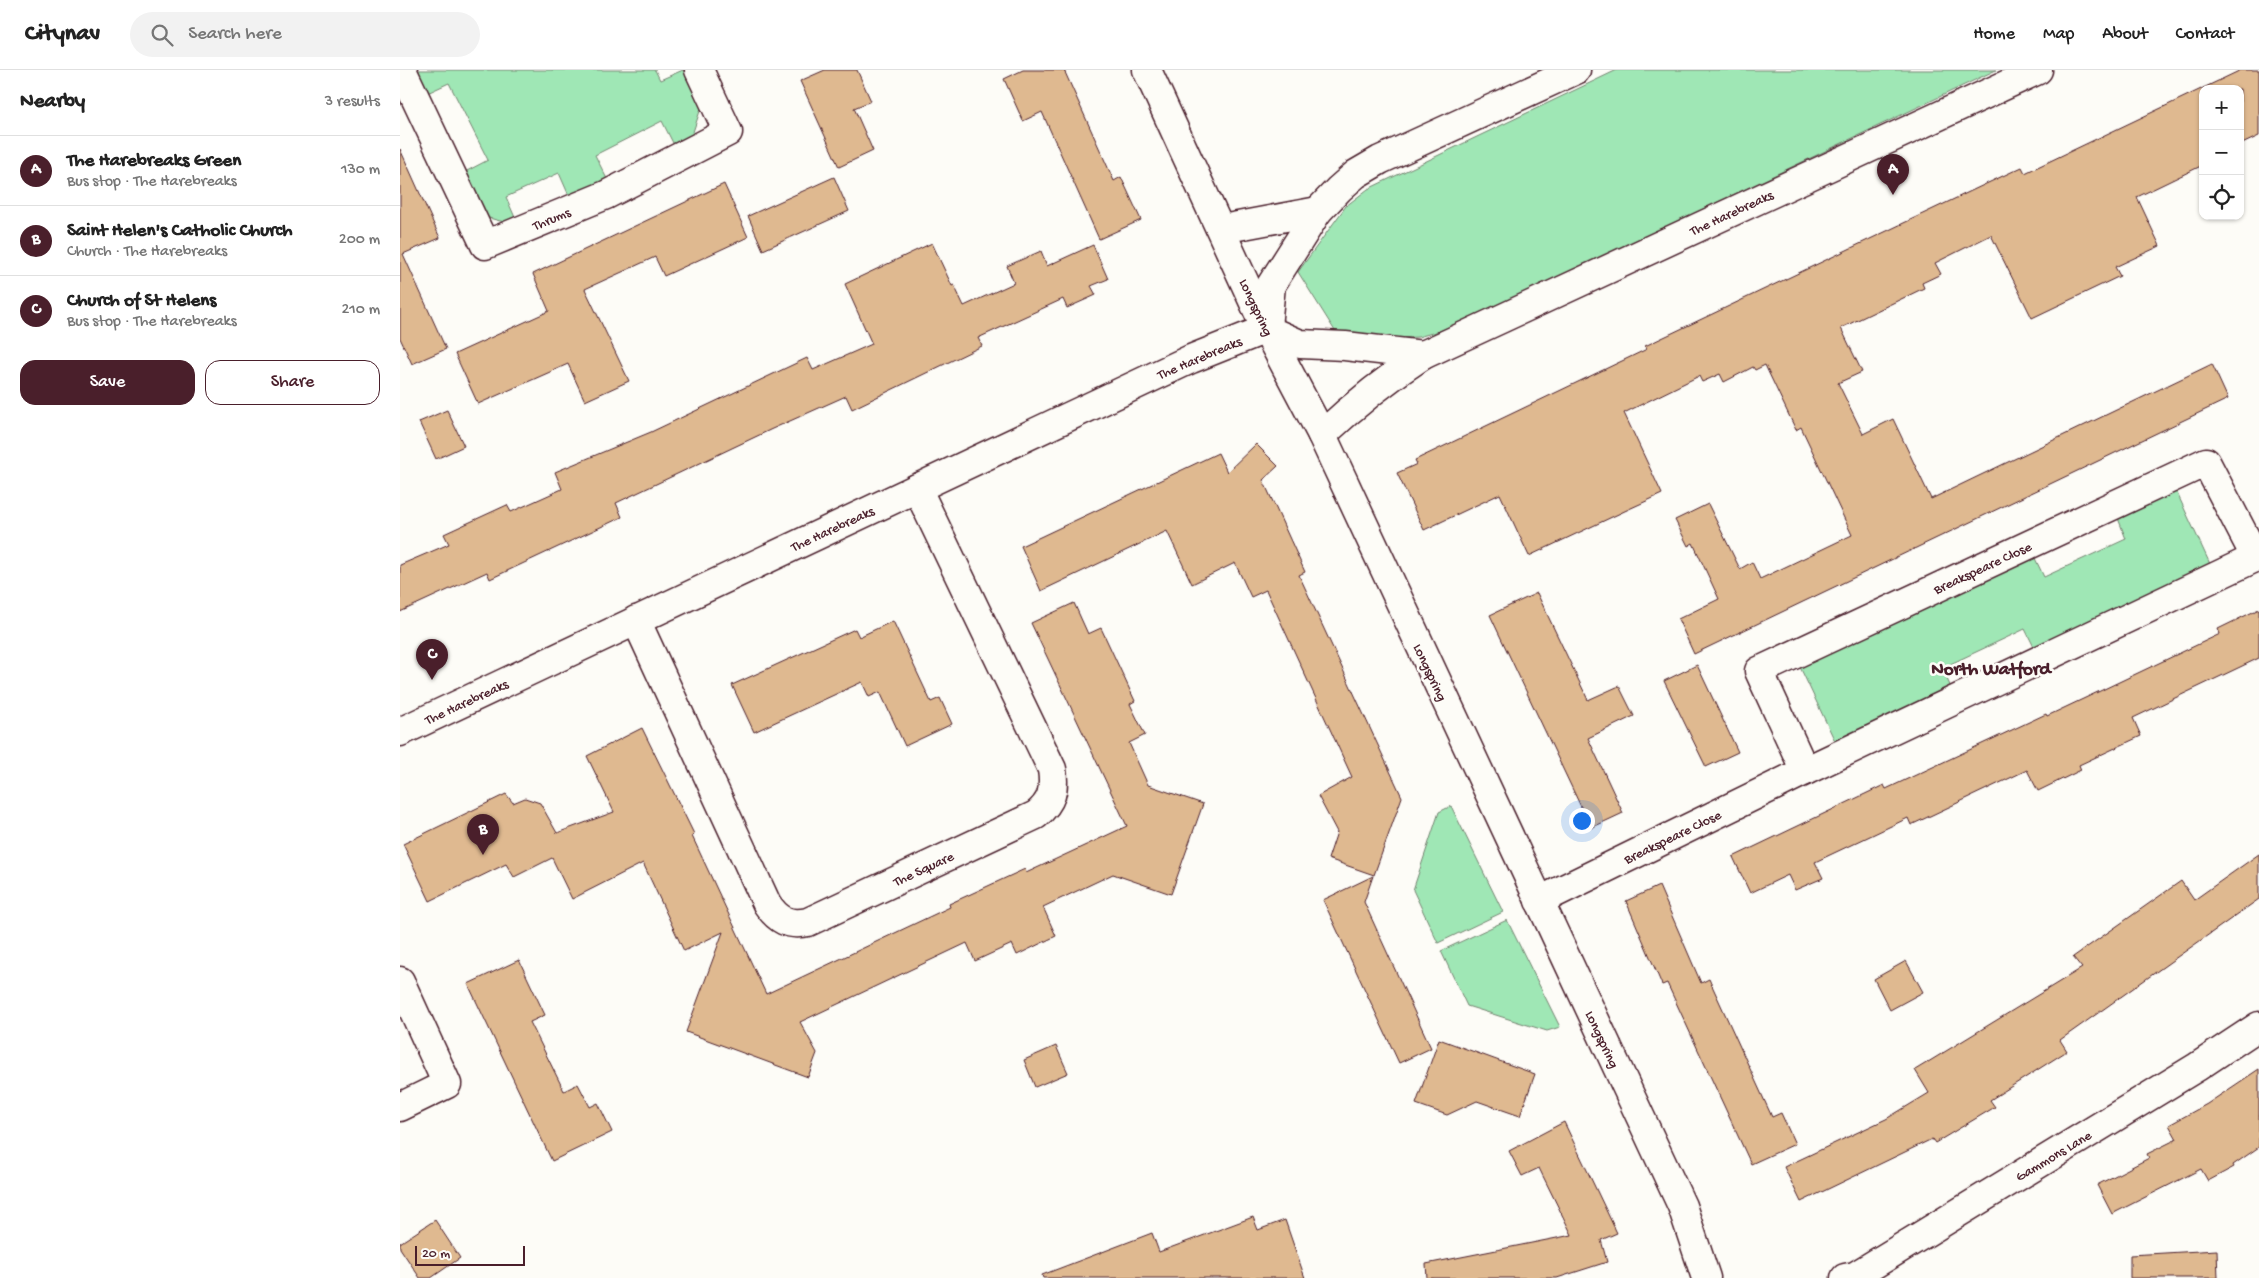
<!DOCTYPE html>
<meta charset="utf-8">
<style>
:root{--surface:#fff;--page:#f2f2f2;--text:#222;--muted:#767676;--line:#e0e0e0;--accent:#4a1f2b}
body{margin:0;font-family:"Gochi Hand",sans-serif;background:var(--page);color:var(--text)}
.controls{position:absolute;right:15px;top:15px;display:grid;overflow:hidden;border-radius:10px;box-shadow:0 1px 4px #0004}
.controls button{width:45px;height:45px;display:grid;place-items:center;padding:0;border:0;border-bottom:1px solid var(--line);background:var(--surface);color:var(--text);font:25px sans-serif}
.scale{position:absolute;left:15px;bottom:12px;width:110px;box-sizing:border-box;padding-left:5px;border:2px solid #4a1f2b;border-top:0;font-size:14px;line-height:18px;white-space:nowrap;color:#4a1f2b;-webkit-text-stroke:4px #fdfcf7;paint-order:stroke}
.you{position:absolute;left:1181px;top:750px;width:18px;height:18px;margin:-12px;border:4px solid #fff;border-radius:50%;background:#1a73e8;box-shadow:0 0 0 8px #1a73e833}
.badge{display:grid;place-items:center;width:32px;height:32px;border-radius:50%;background:var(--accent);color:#fff;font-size:16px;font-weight:700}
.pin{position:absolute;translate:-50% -41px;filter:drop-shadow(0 1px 2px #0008)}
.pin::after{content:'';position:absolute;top:26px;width:18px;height:15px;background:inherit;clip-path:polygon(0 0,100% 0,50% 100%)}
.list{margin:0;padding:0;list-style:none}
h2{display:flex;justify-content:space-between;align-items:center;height:65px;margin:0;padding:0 20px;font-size:21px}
h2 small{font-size:16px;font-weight:400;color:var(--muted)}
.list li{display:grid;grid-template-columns:32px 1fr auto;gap:15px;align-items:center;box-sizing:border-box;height:70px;padding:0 20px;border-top:1px solid var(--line)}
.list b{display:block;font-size:19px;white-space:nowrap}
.list p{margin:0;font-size:16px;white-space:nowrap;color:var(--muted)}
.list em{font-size:16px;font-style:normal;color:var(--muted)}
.actions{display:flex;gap:10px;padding:15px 20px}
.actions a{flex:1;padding:11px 0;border:1px solid var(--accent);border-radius:15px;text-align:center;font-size:18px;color:var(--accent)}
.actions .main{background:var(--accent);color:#fff}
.icon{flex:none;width:28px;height:28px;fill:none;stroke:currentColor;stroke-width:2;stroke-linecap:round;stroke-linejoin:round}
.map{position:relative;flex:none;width:1859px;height:1208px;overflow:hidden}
header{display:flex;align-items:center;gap:30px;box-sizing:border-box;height:70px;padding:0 25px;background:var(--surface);border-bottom:1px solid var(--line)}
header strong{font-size:24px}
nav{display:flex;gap:28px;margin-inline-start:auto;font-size:18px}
.search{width:350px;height:45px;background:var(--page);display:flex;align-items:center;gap:12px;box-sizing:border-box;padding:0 18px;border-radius:28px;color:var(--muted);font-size:19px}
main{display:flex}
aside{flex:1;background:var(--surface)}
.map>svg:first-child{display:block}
</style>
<header>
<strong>Citynav</strong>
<div class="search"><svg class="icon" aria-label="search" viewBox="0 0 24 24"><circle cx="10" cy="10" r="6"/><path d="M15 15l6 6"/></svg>Search here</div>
<nav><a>Home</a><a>Map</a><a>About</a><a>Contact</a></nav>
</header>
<main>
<aside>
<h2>Nearby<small>3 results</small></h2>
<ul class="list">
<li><span class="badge">A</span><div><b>The Harebreaks Green</b><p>Bus stop · The Harebreaks</p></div><em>130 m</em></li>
<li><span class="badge">B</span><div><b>Saint Helen's Catholic Church</b><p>Church · The Harebreaks</p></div><em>200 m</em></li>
<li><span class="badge">C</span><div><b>Church of St Helens</b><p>Bus stop · The Harebreaks</p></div><em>210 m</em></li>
</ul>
<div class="actions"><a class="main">Save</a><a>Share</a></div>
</aside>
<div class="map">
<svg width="1859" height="1208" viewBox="0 0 1859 1208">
<rect width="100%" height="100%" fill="#fdfcf7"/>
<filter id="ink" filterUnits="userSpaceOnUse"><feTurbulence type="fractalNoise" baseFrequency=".02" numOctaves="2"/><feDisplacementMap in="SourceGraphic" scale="10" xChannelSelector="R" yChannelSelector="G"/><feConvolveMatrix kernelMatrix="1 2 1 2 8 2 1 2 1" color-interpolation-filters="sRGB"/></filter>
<g filter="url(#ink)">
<g fill="#9fe7b5" stroke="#748370">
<polygon points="11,0 255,0 260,10 283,0 301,38 291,68 275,77 262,51 195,85 208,111 170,128 159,103 106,127 117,152 108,153 85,147 63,103 88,90 49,13 23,25"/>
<polygon points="1217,0 1596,0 1057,256 1018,267 996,268 935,261 898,202 946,136 968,119"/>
<polygon points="1767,418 1777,423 1810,494 1637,583 1625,559 1542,598 1553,622 1442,675 1434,669 1400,597 1403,591 1632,482 1644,507 1726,469 1716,443"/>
<polygon points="1051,736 1103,842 1038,873 1013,820 1039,742"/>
<polygon points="1107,850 1160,957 1147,961 1067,936 1041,881"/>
</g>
<g fill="#dfb990" stroke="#4a1f2b">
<polygon points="425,0 457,0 471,31 454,38 473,81 439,97 400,11"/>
<polygon points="623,0 664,0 714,111 721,107 741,150 699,169 642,42 623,51 604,9"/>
<polygon points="1841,0 1859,0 1859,66 1840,75 1840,19 1803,19 1803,95 1737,127 1760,176 1715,197 1720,206 1632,248 1591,165 1535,193 1541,204 1522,213 1524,218 1441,258 1462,302 1438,313 1463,364 1493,349 1531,429 1812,294 1828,329 1294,584 1278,549 1319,529 1293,473 1288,476 1275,450 1308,434 1340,499 1352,492 1360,509 1452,465 1401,357 1396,360 1365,295 1355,300 1353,297 1324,312 1320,304 1302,312 1299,306 1224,343 1262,424 1229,439 1129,486 1100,424 1024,460 997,403 1017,394 1015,390 1247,279 1245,276 1590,112 1622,97 1625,103"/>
<polygon points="0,79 40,168 3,184 46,279 12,294 0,268"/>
<polygon points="434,107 449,141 363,180 348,146"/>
<polygon points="324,114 348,167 264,206 255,187 185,219 229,311 185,331 168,294 78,334 55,284 149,241 133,204"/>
<polygon points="532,173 552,216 554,215 564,236 614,213 607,196 641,181 647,196 693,175 708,209 691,216 696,225 667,238 663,229 578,268 582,276 452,339 446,326 372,359 216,433 222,447 90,509 87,502 0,542 0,495 49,474 44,464 107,435 111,442 162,419 155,402 251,362 407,288 413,300 472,274 445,214"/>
<polygon points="47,340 64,376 36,389 19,352"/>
<polygon points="856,374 878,396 863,410 905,502 899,505 1002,727 974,805 928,789 937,762 918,726 952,707 866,520 851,527 835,493 792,514 767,461 641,521 621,476 818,383 827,402"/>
<polygon points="1137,523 1188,630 1219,616 1234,646 1188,668 1223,743 1191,758 1090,545"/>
<polygon points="674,533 688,564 701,558 735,631 730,634 745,665 729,673 748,715 803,734 771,824 713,804 643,837 656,866 617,885 612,874 575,891 567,873 400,952 417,983 408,1007 286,962 323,862 284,881 243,793 172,829 152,788 114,807 106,794 30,831 3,774 106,724 113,733 125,728 140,733 157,763 214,742 187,686 242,658 294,764 292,766 366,924 550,837 549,834 625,799 626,803 727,756 631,553"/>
<polygon points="1859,539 1859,588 1733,648 1741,666 1679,695 1681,700 1638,721 1627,700 1511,755 1508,748 1415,792 1423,808 1395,820 1388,805 1350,823 1333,787 1484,715 1486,719 1646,644 1647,646 1700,621 1820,564 1818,559"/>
<polygon points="493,551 531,632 540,628 552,654 505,676 480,622 469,627 462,612 354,662 332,615 455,559 459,567"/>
<polygon points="1297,595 1338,682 1306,697 1264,611"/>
<polygon points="1859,784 1859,829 1660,970 1667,981 1590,1030 1595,1037 1535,1073 1532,1069 1401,1132 1384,1097 1486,1049 1529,1023 1515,1000 1682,898 1673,887 1781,811 1794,830"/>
<polygon points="973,806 964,832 1031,978 999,993 923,830"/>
<polygon points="1259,816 1301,913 1309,909 1372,1047 1381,1043 1395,1074 1351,1094 1267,913 1262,915 1226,831"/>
<polygon points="119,890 145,945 130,952 164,1021 178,1014 190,1037 198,1033 212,1062 152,1091 68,914"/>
<polygon points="1506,891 1523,922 1490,940 1474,909"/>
<polygon points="1039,969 1135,1004 1120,1046 1077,1031 1047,1045 1016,1034"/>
<polygon points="656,976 668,1003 635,1017 624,990"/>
<polygon points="1859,999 1859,1077 1833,1095 1834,1097 1808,1111 1801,1099 1712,1144 1697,1115 1749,1088 1747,1084 1777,1069 1769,1055 1807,1034"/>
<polygon points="1164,1052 1217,1163 1201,1170 1207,1192 1157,1208 1027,1208 1026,1194 1172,1165 1139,1098 1122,1106 1109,1081"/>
<polygon points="853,1147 858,1160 885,1150 905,1208 643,1208 642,1205 752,1163 759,1182"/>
<polygon points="35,1150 60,1188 31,1208 20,1208 0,1178 0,1173"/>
<polygon points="1817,1180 1818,1208 1730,1208 1730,1185"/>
</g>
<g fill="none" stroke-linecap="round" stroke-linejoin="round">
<g stroke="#4a1f2b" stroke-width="31">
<g id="minor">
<polyline points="2,0 85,175 206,125 328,62 299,0"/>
<polyline points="747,0 866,259 922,365 1282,1136 1306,1208"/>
<polyline points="822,159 918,141"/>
<polyline points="867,257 871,215 918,141 939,119 956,104 980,90 1176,0"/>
<path d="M922,365C954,335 986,309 1023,285"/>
<path d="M236,550L367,834C378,850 388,856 408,852L636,745C652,732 655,720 652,699L517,418"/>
<polyline points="0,662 791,289 866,259 900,274 945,276 1023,285 1638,0"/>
<polyline points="1405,701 1359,601 1806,392 1856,488"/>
<polyline points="1139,831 1405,701 1859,486"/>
<polyline points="0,911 47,1014 0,1037"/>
<polyline points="1445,1208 1455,1206 1797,997 1859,956"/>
</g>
</g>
<use href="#minor" stroke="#fdfcf7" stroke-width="28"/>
</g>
</g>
<g text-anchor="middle" stroke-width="5" stroke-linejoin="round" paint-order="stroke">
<g font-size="14" fill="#4a1f2b" stroke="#fdfcf7">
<text transform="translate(1331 142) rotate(-25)" y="5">The Harebreaks</text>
<text transform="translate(151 148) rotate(-23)" y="5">Thrums</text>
<text transform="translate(857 237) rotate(65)" y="5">Longspring</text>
<text transform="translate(799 287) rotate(-23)" y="5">The Harebreaks</text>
<text transform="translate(432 458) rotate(-25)" y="5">The Harebreaks</text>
<text transform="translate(1582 497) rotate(-25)" y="5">Breakspeare Close</text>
<text transform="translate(1031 602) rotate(65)" y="5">Longspring</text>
<text transform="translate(66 631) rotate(-25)" y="5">The Harebreaks</text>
<text transform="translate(1272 766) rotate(-26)" y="5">Breakspeare Close</text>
<text transform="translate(523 798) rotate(-25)" y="5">The Square</text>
<text transform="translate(1203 969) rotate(65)" y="5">Longspring</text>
<text transform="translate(1653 1085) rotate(-31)" y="5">Gammons Lane</text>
</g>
<g font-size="19" font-weight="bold" fill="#4a1f2b" stroke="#fdfcf7">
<text x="1591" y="604">North Watford</text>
</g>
</g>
</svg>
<div class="controls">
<button>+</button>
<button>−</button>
<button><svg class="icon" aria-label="locate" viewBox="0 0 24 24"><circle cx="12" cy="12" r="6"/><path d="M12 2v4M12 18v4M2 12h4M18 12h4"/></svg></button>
</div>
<div class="scale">20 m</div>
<div class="you"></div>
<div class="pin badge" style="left:1493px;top:125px">A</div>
<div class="pin badge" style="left:83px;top:785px">B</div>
<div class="pin badge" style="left:32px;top:610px">C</div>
</div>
</main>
